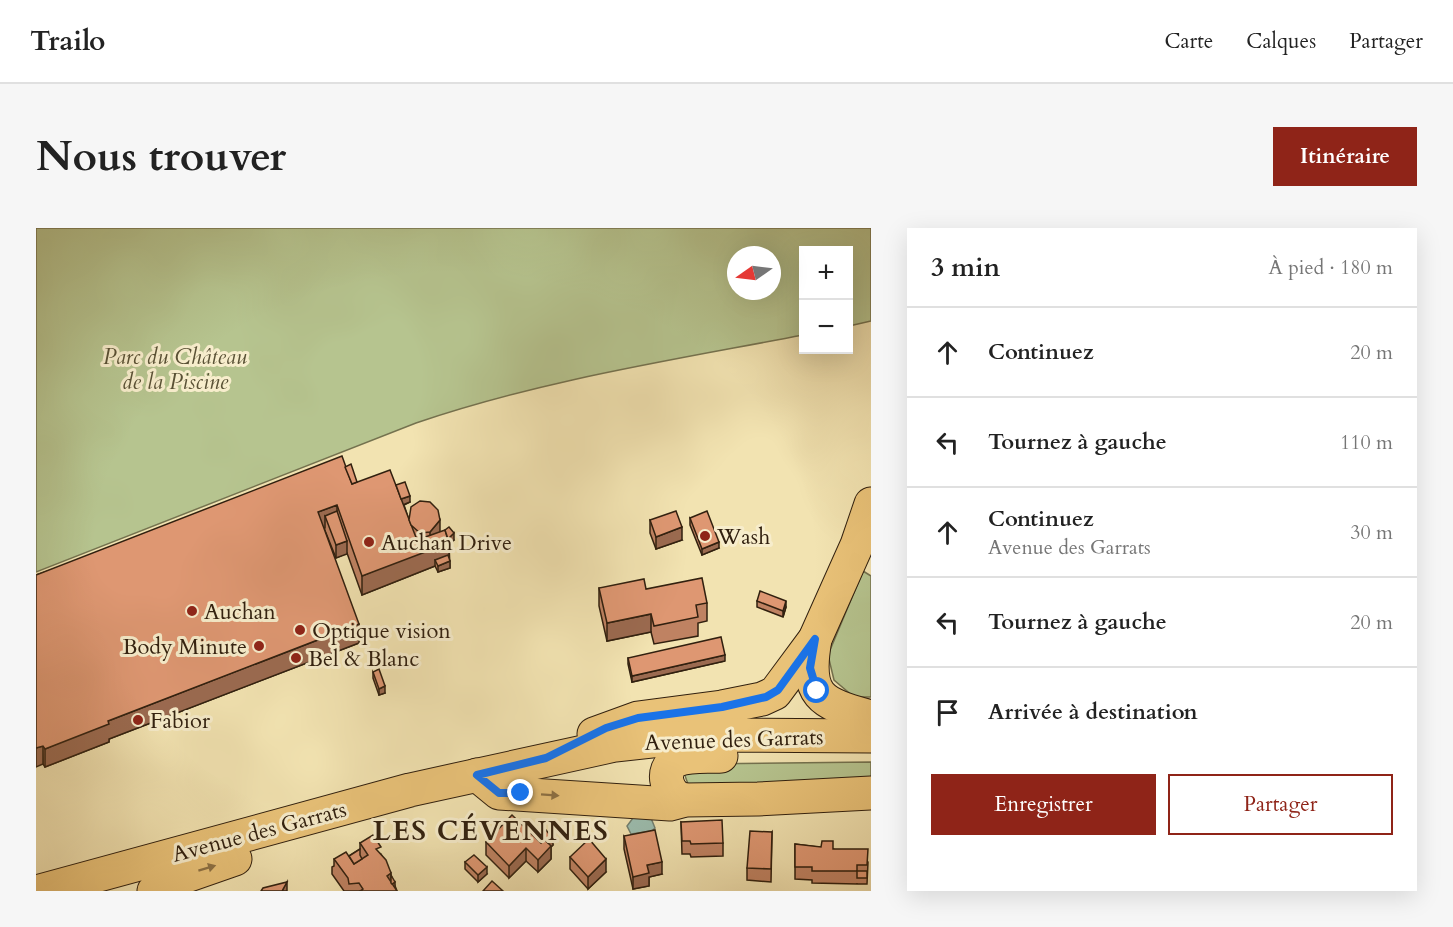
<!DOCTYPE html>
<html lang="fr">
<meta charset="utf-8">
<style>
:root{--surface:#fff;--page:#f6f6f6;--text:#222;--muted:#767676;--line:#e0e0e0;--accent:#8f2418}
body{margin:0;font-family:Cardo,serif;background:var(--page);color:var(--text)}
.controls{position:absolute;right:18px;top:18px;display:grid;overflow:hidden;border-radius:0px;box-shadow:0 6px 24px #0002}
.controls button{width:54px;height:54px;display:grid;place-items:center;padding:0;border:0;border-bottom:2px solid var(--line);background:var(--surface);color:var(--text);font:30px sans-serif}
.compass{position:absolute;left:691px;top:18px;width:54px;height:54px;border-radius:50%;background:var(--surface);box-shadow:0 6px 24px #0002;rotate:256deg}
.stop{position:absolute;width:18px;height:18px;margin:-14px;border:4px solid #1a73e8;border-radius:50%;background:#fff}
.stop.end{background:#1a73e8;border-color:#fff;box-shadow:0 2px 6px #0008}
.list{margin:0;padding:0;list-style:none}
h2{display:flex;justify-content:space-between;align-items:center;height:78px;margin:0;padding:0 24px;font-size:26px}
h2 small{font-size:20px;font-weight:400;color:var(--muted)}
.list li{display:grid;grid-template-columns:39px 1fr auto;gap:18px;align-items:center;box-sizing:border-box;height:90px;padding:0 24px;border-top:2px solid var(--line)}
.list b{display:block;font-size:22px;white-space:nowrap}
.list p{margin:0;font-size:20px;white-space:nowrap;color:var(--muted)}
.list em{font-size:20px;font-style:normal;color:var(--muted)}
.actions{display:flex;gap:12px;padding:18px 24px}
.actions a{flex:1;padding:14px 0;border:2px solid var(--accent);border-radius:0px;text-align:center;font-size:21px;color:var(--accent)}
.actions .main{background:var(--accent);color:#fff}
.icon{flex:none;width:33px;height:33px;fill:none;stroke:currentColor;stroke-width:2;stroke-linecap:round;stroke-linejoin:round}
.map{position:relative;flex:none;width:835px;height:663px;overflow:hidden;border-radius:0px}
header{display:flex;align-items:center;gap:36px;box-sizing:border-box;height:84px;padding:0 30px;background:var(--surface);border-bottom:2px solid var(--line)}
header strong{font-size:28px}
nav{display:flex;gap:33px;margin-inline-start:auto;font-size:21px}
.intro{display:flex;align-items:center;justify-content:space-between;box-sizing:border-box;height:144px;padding:0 36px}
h1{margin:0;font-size:42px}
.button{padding:15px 27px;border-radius:0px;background:var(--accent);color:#fff;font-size:21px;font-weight:700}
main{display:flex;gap:36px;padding:0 36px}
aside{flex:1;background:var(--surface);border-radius:0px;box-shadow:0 6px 24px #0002}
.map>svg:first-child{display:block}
</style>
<header>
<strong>Trailo</strong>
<nav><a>Carte</a><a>Calques</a><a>Partager</a></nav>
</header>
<div class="intro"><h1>Nous trouver</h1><a class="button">Itinéraire</a></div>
<main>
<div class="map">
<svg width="835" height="663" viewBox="0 0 835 663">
<rect width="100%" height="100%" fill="#f2e3b1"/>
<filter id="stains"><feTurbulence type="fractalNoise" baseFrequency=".00333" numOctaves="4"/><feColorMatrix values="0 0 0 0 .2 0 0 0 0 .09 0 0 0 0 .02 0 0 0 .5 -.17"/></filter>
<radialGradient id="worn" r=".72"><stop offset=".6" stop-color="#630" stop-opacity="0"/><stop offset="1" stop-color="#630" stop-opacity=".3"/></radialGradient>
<g fill="#b6c48f" stroke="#74724f" stroke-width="1.5" fill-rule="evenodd">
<path d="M0,0H835V93L813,98L812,22H768L767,107C637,132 506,152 380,195L0,344ZM700,27H736V63H700Z"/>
<polygon points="827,343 835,348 835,469 818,469 798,452 792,427"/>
<polygon points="835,534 835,555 652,556 648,545 659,536"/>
</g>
<polygon fill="#9cbeb0" stroke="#717f70" stroke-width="1.5" points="597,590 615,590 619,600 616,603 595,606 591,598"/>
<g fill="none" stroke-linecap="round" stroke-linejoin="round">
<g stroke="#31200f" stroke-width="35">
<g id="primary">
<path d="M779,411C769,468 783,475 835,489"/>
<polyline points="558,506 602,490 686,479 726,471 739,465 779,411 821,317 835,276"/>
<polyline points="441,547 463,565 634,576 649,572 722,571 835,565"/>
<path d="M649,572C631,569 622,541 641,532C654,527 671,529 685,528"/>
<polyline points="4,663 374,562 579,517 670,507 835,508"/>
<polyline points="118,663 127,656 199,631"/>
</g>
</g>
<use href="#primary" stroke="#e9c278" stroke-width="33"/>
</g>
<g fill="#bf8262" stroke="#31200f" stroke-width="1.5">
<polygon points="309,239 321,254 360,257 374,274 368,277 373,292 404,304 418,312 413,316 414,340 402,344 399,338 326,367 311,325 300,330 288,300 323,415 73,511 73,514 9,539 7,536 0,347"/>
<polygon points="654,290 683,320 666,327 654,297"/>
<polygon points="614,292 646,312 620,321 614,305"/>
<polygon points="563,360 610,361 671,375 671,393 662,395 662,408 618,416 615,404 571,413 563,378"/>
<polygon points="721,373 750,379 747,389 721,379"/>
<polygon points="592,430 689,433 596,454 592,436"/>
<polygon points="337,444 349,465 343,467 337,450"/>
<polygon points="645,594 687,615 687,628 655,629 654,626 646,626"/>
<polygon points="736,604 735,654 711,652 711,640"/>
<polygon points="500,608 517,617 515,619 515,631 502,644 490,633 473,650 450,627 450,614 500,611"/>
<polygon points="588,608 626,646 613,649 613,658 597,661 588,621"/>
<polygon points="324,615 345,626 355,647 361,663 308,663 296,646 296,639 298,638 298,631 313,628 324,621"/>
<polygon points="759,616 797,621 832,634 831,656 821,656 821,655 821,656 776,655 776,652 759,651"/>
<polygon points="534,629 570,644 552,661 534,641"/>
<polygon points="429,634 451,646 442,654 429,641"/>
</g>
<g fill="#9b6a50" stroke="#31200f" stroke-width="1.5">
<polygon points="374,268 374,274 362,279 362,272"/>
<polygon points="301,277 301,296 289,288 289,300 282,303 282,284"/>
<polygon points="404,292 404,305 394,317 394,304"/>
<polygon points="646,299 646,312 620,321 620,309"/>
<polygon points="418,305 418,312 413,316 413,333 399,332 399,338 326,367 326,348 411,311"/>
<polygon points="311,313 311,326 300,330 300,317"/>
<polygon points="683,314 683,320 666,327 666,321"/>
<polygon points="414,333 414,340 402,344 402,338"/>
<polygon points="750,373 750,379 747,389 747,383"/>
<polygon points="615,386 615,404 571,413 571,395"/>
<polygon points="323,396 323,415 73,511 73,514 9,539 9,521 72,493"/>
<polygon points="689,427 689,433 596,454 596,448"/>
<polygon points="349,458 349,465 343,467 343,461"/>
<polygon points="7,518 7,536 0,539 0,520"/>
<polygon points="517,611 517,617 515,619 515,631 502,644 502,632 508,617"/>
<polygon points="490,620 490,633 473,650 473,638"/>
<polygon points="570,631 570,644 552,661 552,649"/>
<polygon points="626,634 626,646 613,649 613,658 597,661 597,649 611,637"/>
<polygon points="451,639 451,646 442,654 442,647"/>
<polygon points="355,645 355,657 359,654 359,660 355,663 353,663 351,660 351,663 351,648"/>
<polygon points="251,654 251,663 246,663"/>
</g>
<g fill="#de9772" stroke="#31200f" stroke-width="1.5">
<polygon points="306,228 316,256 354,242 381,312 409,302 413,315 326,348 301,277 282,284 323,396 72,493 73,496 9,521 7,518 0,520 0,347"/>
<polygon points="315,236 321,254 316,256 309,239"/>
<polygon points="369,254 374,268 365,271 360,257"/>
<polygon points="384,273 394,274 402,282 404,292 394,304 384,305 375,297 373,292 375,279"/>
<polygon points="301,283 311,313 300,317 289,288"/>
<polygon points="640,283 646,299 620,309 614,292"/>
<polygon points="671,283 683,314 666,321 654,290"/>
<polygon points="413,299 418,305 412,311 409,302"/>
<polygon points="412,327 414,333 402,338 399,332"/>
<polygon points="666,350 671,375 660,377 662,389 618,398 615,386 571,395 563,360 608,351 610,361"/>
<polygon points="724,363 750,373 747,383 721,373"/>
<polygon points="685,409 689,427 596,448 592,430"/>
<polygon points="343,441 349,458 343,461 337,444"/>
<polygon points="476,587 505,615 508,611 515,618 502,632 490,620 473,638 450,614"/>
<polygon points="686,592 687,615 655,616 654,613 646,613 645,594"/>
<polygon points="510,602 517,611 512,615 508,611 505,614 500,608"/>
<polygon points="619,602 626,634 611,637 613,645 597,649 588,608"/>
<polygon points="714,603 736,604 735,641 711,640"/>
<polygon points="337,607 345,619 340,621 350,632 355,645 351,648 361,663 324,663 327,661 323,655 313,656 312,650 298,631 310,624 318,636 332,627 324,615"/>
<polygon points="553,611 570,631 552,649 534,629"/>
<polygon points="786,613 797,613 797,621 832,621 831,637 821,637 821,643 776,643 776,639 759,639 759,616 785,619"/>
<polygon points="324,621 324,627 326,631 318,636 313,628"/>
<polygon points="438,627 451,639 442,647 429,634"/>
<rect x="821" y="643" width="10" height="7"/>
<polygon points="355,647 359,654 356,656 355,655"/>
<polygon points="456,653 467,663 447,663"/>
<polygon points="251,654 246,663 225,663 227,660"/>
</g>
<defs><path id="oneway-solid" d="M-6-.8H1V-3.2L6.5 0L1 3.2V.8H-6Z" transform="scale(1.5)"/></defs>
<g fill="#8d7144">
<use href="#oneway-solid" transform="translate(514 567) rotate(4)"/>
<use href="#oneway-solid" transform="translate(171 640) rotate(-17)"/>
</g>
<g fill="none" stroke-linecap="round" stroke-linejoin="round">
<polyline stroke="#1a73e8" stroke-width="8" points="485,565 463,565 441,547 510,530 570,500 602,490 686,479 730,469 742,462 779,411 774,440 781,463"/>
</g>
<g fill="#8f2418" stroke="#f7edcc" stroke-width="2">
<circle cx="669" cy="308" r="6"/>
<circle cx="333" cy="314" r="6"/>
<circle cx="156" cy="383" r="6"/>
<circle cx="264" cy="402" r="6"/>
<circle cx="223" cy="418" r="6"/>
<circle cx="260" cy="430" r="6"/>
<circle cx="102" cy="492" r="6"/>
</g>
<g text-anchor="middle" stroke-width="6" stroke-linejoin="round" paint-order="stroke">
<g font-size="22" font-style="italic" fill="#595135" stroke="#f7edcc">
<text x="139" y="136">Parc du Château<tspan x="139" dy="25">de la Piscine</tspan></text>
</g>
<g font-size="22" fill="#31200f" stroke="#f7edcc" text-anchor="start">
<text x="681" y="316">Wash</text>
<text x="345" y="322">Auchan Drive</text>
<text x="168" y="391">Auchan</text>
<text x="276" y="410">Optique vision</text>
<text x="211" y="426" text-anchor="end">Body Minute</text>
<text x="272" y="438">Bel &amp; Blanc</text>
<text x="114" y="500">Fabior</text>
</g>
<g font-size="22" fill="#31200f" stroke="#f7edcc">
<text transform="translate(698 511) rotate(-2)" y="8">Avenue des Garrats</text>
<text transform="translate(223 603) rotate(-15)" y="8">Avenue des Garrats</text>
</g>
<g font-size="28" font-weight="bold" letter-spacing="1.5" fill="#31200f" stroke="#f7edcc">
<text x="455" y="612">LES CÉVENNES</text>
</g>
</g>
<rect width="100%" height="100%" filter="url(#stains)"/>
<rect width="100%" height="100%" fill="url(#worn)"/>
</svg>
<div class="controls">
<button>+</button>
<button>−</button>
</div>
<svg class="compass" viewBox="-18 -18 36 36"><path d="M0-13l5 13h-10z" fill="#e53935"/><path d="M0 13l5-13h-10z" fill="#767676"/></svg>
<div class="stop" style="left:781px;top:463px"></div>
<div class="stop end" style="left:485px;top:565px"></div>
</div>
<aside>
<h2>3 min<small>À pied · 180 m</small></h2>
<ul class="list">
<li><svg class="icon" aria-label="ahead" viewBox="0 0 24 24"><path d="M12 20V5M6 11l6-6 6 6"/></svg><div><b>Continuez</b></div><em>20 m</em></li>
<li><svg class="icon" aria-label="left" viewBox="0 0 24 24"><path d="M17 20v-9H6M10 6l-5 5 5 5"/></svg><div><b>Tournez à gauche</b></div><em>110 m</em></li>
<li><svg class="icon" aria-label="ahead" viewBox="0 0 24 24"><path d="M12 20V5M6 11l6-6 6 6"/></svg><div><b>Continuez</b><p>Avenue des Garrats</p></div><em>30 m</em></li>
<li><svg class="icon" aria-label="left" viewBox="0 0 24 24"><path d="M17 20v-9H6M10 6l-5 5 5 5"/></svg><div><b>Tournez à gauche</b></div><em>20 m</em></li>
<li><svg class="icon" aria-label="arrive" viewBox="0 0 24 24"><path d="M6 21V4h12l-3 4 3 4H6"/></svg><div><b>Arrivée à destination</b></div></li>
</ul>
<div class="actions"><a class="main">Enregistrer</a><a>Partager</a></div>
</aside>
</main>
